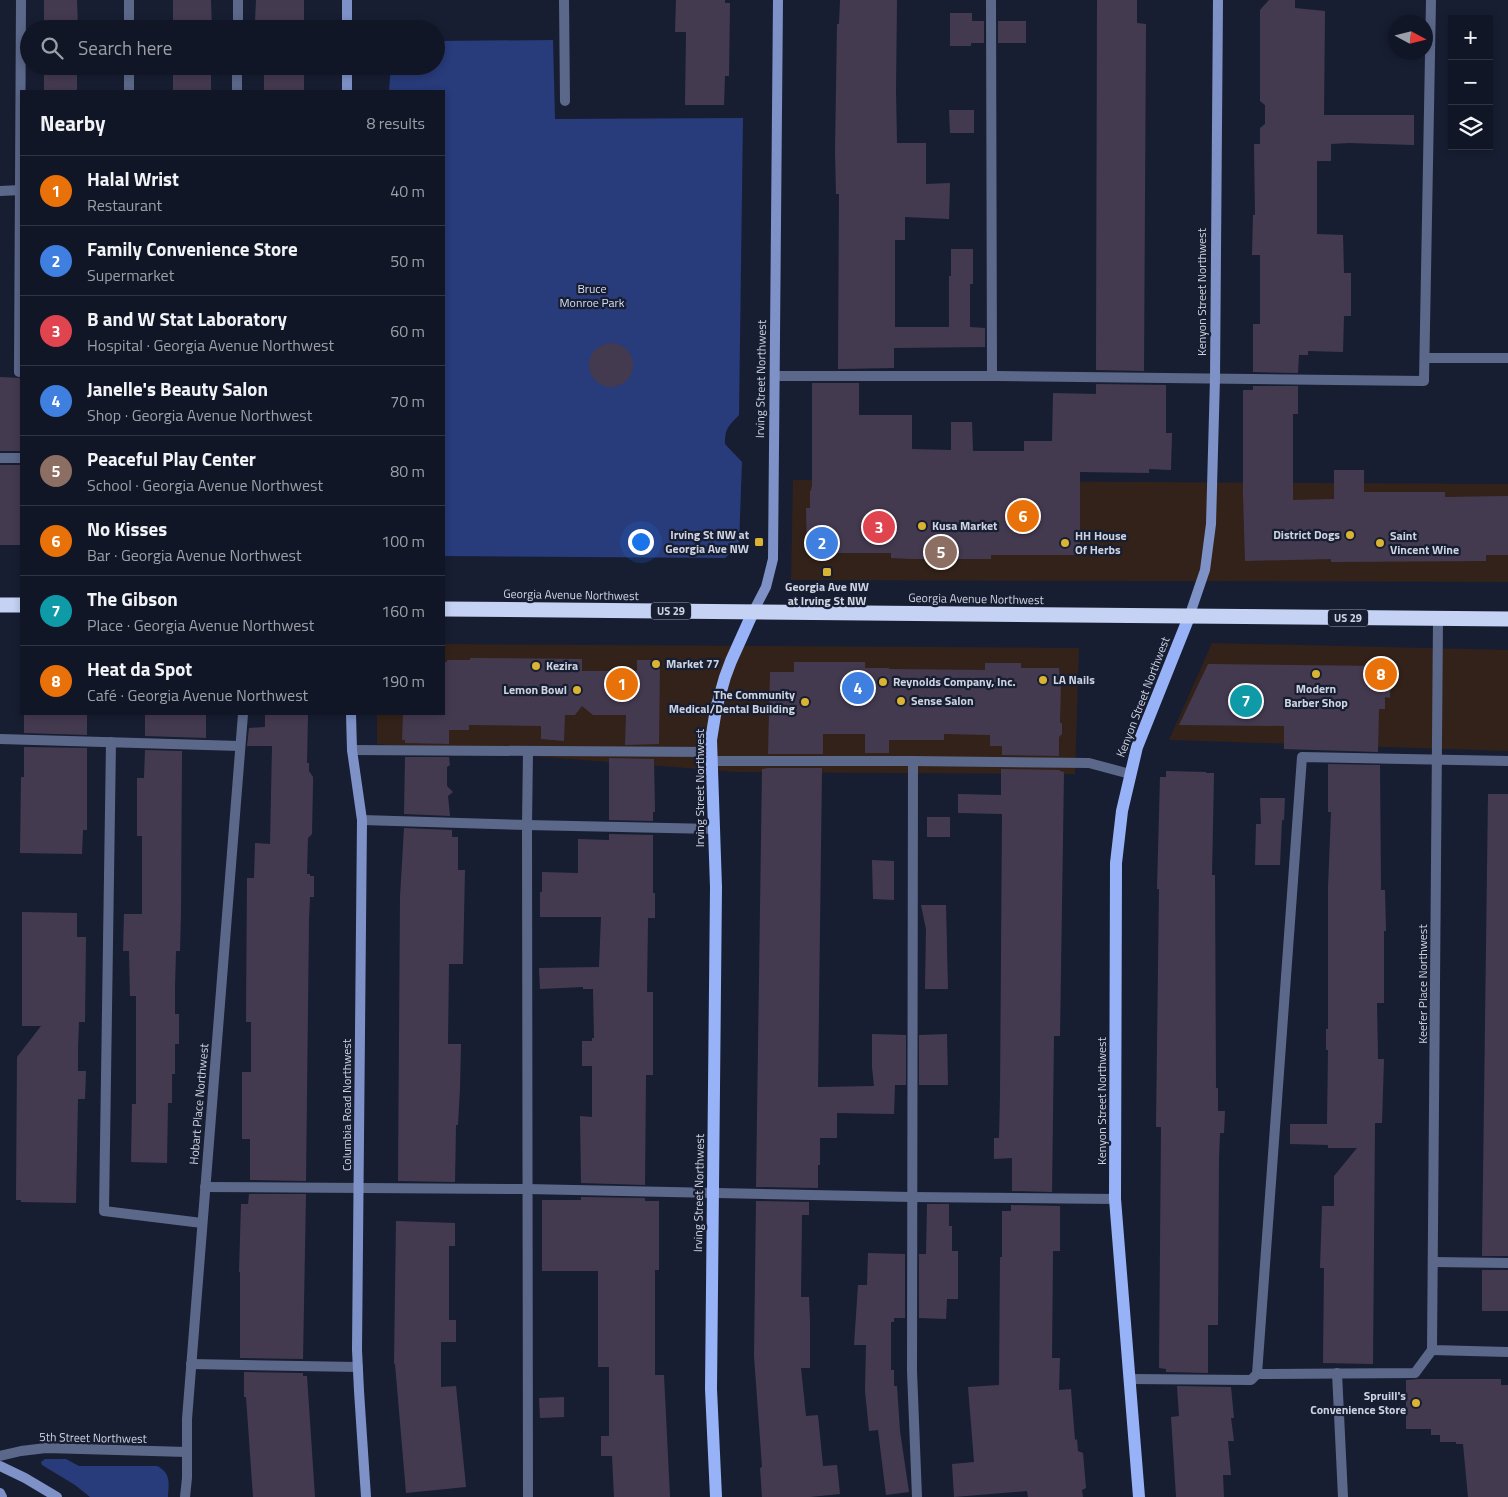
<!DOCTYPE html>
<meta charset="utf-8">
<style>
:root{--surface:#111626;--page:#1e2332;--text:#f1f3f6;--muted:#9c9fa7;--line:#303543;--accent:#0f766e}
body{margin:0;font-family:"Titillium Web",sans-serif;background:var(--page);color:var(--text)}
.controls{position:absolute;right:15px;top:15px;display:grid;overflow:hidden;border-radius:0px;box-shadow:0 2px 8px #0003}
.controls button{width:45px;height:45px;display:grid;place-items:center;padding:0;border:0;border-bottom:1px solid var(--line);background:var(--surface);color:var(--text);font:25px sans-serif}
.compass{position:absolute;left:1388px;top:15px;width:45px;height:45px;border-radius:50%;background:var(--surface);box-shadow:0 2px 8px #0003;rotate:97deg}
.you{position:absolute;left:640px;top:541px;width:18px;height:18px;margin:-12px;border:4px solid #fff;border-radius:50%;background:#1a73e8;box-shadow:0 0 0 8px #1a73e833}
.badge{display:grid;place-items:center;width:32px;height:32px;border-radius:50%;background:var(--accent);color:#fff;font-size:16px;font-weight:700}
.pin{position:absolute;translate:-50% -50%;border:2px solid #fff;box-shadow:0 1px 5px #0006}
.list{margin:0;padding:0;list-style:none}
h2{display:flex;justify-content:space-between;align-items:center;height:65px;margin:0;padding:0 20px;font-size:21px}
h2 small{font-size:16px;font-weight:400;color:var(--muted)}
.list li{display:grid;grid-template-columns:32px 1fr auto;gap:15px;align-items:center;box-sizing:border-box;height:70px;padding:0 20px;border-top:1px solid var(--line)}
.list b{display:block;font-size:19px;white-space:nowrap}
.list p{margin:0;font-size:16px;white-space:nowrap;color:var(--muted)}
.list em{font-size:16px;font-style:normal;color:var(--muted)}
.icon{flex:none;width:28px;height:28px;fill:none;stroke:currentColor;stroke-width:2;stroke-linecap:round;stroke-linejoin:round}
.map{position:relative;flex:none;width:1508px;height:1497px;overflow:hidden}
.search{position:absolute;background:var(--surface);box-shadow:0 2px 8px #0003;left:20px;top:20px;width:425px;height:55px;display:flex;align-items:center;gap:12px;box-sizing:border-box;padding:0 18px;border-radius:28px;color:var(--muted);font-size:19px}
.panel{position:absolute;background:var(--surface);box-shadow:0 2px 8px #0003;left:20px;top:90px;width:425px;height:625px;border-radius:0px}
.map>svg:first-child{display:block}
</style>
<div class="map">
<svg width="1508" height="1497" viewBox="0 0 1508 1497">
<rect width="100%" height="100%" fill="#171e32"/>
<g fill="#332219">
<polygon points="793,480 1508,484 1508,582 791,580"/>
<polygon points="1212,643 1508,650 1508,751 1169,740"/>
<polygon points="444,644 1079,648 1075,774 738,772 377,744 377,714 444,714"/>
</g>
<g fill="#283b7a">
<path d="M553,40L555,119L743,118L739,415C728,427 725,428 725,444L742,462L739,545L725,558L444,556V91H389L391,66H436V41Z"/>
<path d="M45,1459H66L79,1466H157C171,1473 169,1483 168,1497H90L75,1485L42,1465L41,1462Z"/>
</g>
<g fill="#443a50">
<polygon points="44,0 77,0 78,29 44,29"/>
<polygon points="173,0 211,0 212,29 178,29 178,26 173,26"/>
<polygon points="256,0 304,0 304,27 298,27 299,29 264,29 265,22 255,22"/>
<polygon points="676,0 725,0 725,3 730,3 729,76 725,76 724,105 685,105 686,32 675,32"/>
<polygon points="840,0 897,0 896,90 897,143 926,143 926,184 950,183 949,219 905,217 905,240 895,240 895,327 949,327 949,276 951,276 951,249 973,249 973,284 970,284 970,327 985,328 985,347 894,348 894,368 838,369 839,194 836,194 835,152 837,24 839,24"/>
<polygon points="1097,0 1137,0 1137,23 1146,24 1144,371 1096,370"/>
<polygon points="1269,0 1295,0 1295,8 1325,11 1324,115 1414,115 1414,145 1349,143 1331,144 1331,161 1317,161 1317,234 1343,235 1344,273 1351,273 1351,316 1344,316 1343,352 1308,351 1308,355 1299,355 1298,373 1253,372 1253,324 1260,324 1260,255 1252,255 1253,215 1255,215 1254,144 1260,144 1260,128 1265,124 1265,105 1260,101 1260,10"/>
<polygon points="950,13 972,13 972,21 984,21 984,43 971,43 971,46 950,46"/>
<rect x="998" y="21" width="28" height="22"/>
<rect x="44" y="66" width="33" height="25"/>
<polygon points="178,66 211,66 211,91 173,91 173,69 178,70"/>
<polygon points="264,66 298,66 298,71 304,71 304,91 264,91"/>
<polygon points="949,110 974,110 974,133 950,133"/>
<circle cx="611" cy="365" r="22"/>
<polygon points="0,377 21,378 21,451 0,451"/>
<polygon points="812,383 859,383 859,415 912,415 912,449 951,450 951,422 972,422 973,451 1024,451 1024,441 1052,441 1053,393 1096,394 1096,384 1166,385 1166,433 1172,433 1171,470 1149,469 1149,473 1080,472 1080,555 991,555 991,559 911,559 891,558 891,553 807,553 806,508 810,508 810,491 811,491 812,485"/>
<polygon points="1253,386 1298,386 1298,414 1293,414 1293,500 1334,499 1334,470 1364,470 1364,492 1445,492 1445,497 1508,496 1508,555 1486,555 1486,561 1331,562 1331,559 1245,561 1243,495 1243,390 1253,390"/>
<rect x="0" y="465" width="21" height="80"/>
<polygon points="470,658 582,659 582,671 637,671 637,660 660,660 659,744 625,745 626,715 593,715 582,706 575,715 565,715 564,741 541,739 541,726 469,725 469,730 449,730 449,744 405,743 405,740 402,740 403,714 444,714 444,662 447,662 447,660 470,660"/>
<polygon points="794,662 865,662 865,668 889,668 889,669 985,670 985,663 1021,663 1021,668 1059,668 1060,681 1061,683 1060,722 1062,724 1062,734 1059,737 1059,756 1002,755 1002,746 990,746 990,735 944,734 944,740 889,740 889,753 865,753 865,734 823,734 823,754 768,754 770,672 794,672"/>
<polygon points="1208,664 1383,666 1391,674 1390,698 1385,697 1385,709 1379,709 1378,752 1284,749 1284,726 1179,725"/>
<polygon points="24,714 87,714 87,735 24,733"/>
<polygon points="145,714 206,714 206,738 145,736"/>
<polygon points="265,714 308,714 307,763 309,763 309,771 313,777 313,784 312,834 308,838 307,874 310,874 310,876 314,876 314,897 310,897 309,920 306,1181 250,1180 250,1139 242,1139 242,1072 251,1072 251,1022 246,1022 247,878 254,878 255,843 270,844 272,746 247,746 249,728 265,727"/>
<polygon points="24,747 87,748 87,830 83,830 82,854 20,853 21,777 24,777"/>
<polygon points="145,750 182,751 181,913 180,951 176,951 175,987 175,1014 179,1014 179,1044 175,1044 175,1074 172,1074 172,1103 168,1103 167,1163 131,1162 132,1104 136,1104 136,996 130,996 129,951 123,951 124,914 142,914 142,836 137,836 137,778 144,778"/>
<polygon points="405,757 449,757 450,765 447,767 447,786 453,792 448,796 450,816 404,814"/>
<polygon points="609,758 654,759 655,812 653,812 653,821 609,820"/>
<polygon points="1328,764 1380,765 1381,890 1385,890 1386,931 1384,931 1384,1003 1377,1003 1378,1059 1384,1059 1382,1123 1375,1123 1373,1364 1323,1363 1324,1268 1320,1268 1322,1206 1334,1206 1334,1176 1357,1148 1328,1148 1328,1145 1290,1144 1290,1124 1327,1124 1328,1050 1326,1050 1326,1029 1328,1029 1328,888 1331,812 1328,812"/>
<polygon points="768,768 822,768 818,1087 874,1086 872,1067 872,1034 906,1035 906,1085 895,1085 894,1114 837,1113 837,1138 820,1138 820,1165 818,1165 818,1188 756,1187 762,769"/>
<polygon points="1001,769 1060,770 1060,771 1064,772 1060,1036 1054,1036 1052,1192 1012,1191 1012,1158 994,1159 994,1138 999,1138 1000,1095 1002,814 958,813 958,794 1001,795"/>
<polygon points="1166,771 1206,772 1206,773 1214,773 1212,875 1215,875 1216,1088 1218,1088 1218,1111 1225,1111 1224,1133 1220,1133 1219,1158 1218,1325 1208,1325 1208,1373 1166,1372 1166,1369 1159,1368 1161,1127 1156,1127 1159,889 1157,889 1160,777 1166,777"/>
<polygon points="1488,794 1508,794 1508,1256 1482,1256"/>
<polygon points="1260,798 1285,798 1284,820 1282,820 1280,865 1255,865 1256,824 1261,824"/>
<rect x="927" y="817" width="23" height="20"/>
<polygon points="404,828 452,830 452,837 458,837 458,870 465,870 463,964 449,964 448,1044 461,1044 460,1088 458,1125 456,1125 455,1182 398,1181 400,897"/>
<polygon points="609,834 653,835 653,893 655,893 655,918 648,918 647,992 653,992 653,1075 646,1075 645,1185 581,1183 580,1116 592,1117 592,1066 582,1066 582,1041 592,1041 592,1038 594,1038 593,989 583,989 583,987 540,989 539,968 599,967 601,917 540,917 540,892 542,892 542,872 578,873 578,839 609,840"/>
<polygon points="872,860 894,861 894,900 873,899"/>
<polygon points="921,905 946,905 948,989 925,989 926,929"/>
<polygon points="22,912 77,913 77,937 86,937 85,1022 79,1022 78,1047 78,1071 86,1071 85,1099 78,1099 76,1203 21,1202 21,1200 16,1200 17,1057 41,1026 22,1026"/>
<polygon points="947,1034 948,1085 919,1085 919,1035"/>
<polygon points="249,1194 306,1194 303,1359 240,1358 240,1272 239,1272 241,1204 248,1204"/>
<polygon points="581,1197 645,1198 645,1201 659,1201 659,1270 655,1270 655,1375 664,1375 670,1497 614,1497 612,1456 601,1456 601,1436 609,1436 609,1367 598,1367 598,1271 542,1271 542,1200 581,1200"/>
<polygon points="756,1201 809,1202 809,1215 802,1215 801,1297 809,1297 810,1322 810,1368 801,1368 806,1416 818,1415 823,1466 837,1465 840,1494 810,1497 762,1497 760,1468 762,1467 754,1356"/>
<polygon points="927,1204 949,1204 949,1226 952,1226 952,1251 958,1251 958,1299 947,1299 946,1319 919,1318 919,1254 926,1254"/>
<polygon points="1011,1205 1060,1206 1060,1251 1053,1251 1052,1358 1060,1358 1059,1390 1071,1389 1075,1440 1077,1439 1078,1451 1083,1453 1086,1488 1082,1490 1083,1497 1028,1497 1027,1491 954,1497 952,1464 974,1462 968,1387 999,1385 1000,1257 1002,1257 1002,1211 1011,1211"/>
<polygon points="396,1221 455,1223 455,1246 449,1246 449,1320 456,1320 456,1342 441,1342 441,1387 456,1386 466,1487 406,1493 395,1364 394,1364"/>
<polygon points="868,1253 905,1254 905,1318 894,1318 894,1322 891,1322 891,1370 894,1370 894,1386 897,1386 900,1431 909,1492 886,1495 878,1430 869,1431 865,1391 866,1345 854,1345 858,1285 867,1285"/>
<rect x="1482" y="1270" width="26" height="41"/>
<polygon points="244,1372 303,1373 303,1376 307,1376 315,1497 253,1497 246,1397 244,1397"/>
<polygon points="1419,1379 1501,1379 1501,1385 1508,1385 1508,1497 1468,1497 1463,1444 1456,1444 1456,1442 1440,1442 1440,1435 1431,1435 1431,1429 1406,1429 1406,1380"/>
<polygon points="1177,1386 1231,1387 1234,1418 1231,1418 1234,1441 1228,1441 1231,1475 1223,1475 1224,1497 1176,1497 1171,1417 1179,1416"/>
<polygon points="564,1397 564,1417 540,1418 539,1398"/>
</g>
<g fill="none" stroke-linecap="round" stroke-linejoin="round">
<g stroke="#5c688a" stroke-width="10">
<polyline points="564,0 565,101"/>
<polyline points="991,0 992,376"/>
<polyline points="238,29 238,0"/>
<polyline points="237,91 237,66"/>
<polyline points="0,191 21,190"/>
<polyline points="1425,358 1508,358"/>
<polyline points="19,372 21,0"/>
<polyline points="775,376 997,376 1424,381 1431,0"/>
<polyline points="0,458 21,458"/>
<polyline points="0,739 240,746"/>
<polyline points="111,742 104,1211 202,1223"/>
<polyline points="352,750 712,752"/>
<polyline points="528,751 527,825 528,1497"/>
<polyline points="711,761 913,761 1089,763 1130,774"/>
<polyline points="913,761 912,1371 917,1497"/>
<polyline points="362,820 527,825 714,829"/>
<polyline points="205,1187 527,1189 911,1197 1115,1199"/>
<polyline points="1433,1262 1508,1263"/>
<polyline points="191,1364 358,1367"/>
<polyline points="1337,1373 1343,1497"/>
<polyline points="1257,1374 1302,757 1508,761"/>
<polyline points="1130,1379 1251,1380 1257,1374 1415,1373 1432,1350"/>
</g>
<g stroke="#5c688a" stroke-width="10">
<polyline points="129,29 129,0"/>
<polyline points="129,91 129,66"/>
<polyline points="1438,619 1432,1350 1508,1352"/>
<polyline points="0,1456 21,1451 46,1448 187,1452"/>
<polyline points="185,1497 187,1478 187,1419 243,714"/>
</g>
<g stroke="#7e92c8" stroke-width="10">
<polyline points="347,0 347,29"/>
<polyline points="347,66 347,91"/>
<polyline points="753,612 766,587 773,559 778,0"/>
<polyline points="1189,617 1205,570 1211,524 1215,378 1218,0"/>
<polyline points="351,714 352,750 362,820 357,1350 359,1391 366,1497"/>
<polyline points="0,1466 25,1478 57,1497"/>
<polyline points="0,1493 2,1497"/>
</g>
<g stroke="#98b2f8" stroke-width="12">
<polyline points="716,1497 711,1389 716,887 711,740 716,709 725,677 731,661 753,612"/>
<polyline points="1139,1497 1115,1199 1116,863 1122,811 1137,747 1189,617"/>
</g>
<g stroke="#c5d2f4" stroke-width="15">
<polyline points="0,605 21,605"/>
<polyline points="444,609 1508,619"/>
</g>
</g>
<g fill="#dab333" stroke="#171e32" stroke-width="2">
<circle cx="922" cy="526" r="5"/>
<circle cx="1350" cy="535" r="5"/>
<rect x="754" y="537" width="10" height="10" rx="2.5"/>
<circle cx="1065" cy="543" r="5"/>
<circle cx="1380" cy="543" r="5"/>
<rect x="822" y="567" width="10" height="10" rx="2.5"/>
<circle cx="656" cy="664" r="5"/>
<circle cx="536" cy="666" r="5"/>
<circle cx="1316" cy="674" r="5"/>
<circle cx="1043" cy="680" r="5"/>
<circle cx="883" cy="682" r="5"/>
<circle cx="577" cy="690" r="5"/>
<circle cx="901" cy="701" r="5"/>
<circle cx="805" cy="702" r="5"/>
<circle cx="1416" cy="1403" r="5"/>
</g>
<g text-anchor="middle" stroke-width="4.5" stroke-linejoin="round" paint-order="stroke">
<g fill="#171e32" stroke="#979dac" stroke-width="1">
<rect x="651" y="602.5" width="40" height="17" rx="4"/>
<rect x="1328" y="609.5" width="40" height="17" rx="4"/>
</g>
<g font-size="11" font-weight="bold" fill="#ced3e1">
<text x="671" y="615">US 29</text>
<text x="1348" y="622">US 29</text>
</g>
<g font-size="12" fill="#d7dff4" stroke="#171e32">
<text x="592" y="293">Bruce<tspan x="592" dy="14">Monroe Park</tspan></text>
</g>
<g font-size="12" fill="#ced3e1" stroke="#171e32">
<text transform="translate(1202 292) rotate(-90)" y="4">Kenyon Street Northwest</text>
<text transform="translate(761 379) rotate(-89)" y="4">Irving Street Northwest</text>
<text transform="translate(571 595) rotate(1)" y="4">Georgia Avenue Northwest</text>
<text transform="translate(976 599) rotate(1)" y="4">Georgia Avenue Northwest</text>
<text transform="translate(1143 697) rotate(-69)" y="4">Kenyon Street Northwest</text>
<text transform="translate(700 788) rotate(-90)" y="4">Irving Street Northwest</text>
<text transform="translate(1423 984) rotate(-90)" y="4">Keefer Place Northwest</text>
<text transform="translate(1102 1101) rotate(-90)" y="4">Kenyon Street Northwest</text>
<text transform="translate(199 1104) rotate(-85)" y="4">Hobart Place Northwest</text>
<text transform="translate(347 1105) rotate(-90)" y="4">Columbia Road Northwest</text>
<text transform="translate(699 1193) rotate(-89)" y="4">Irving Street Northwest</text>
<text transform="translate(93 1438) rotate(1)" y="4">5th Street Northwest</text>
</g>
<g font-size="12" font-weight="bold" fill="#ced3e1" stroke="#171e32" text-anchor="start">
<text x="932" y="530">Kusa Market</text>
<text x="749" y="539" text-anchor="end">Irving St NW at<tspan x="749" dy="14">Georgia Ave NW</tspan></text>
<text x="1340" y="539" text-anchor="end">District Dogs</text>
<text x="1075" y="540">HH House<tspan x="1075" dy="14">Of Herbs</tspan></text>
<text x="1390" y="540">Saint<tspan x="1390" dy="14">Vincent Wine</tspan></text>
<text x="827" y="591" text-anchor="middle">Georgia Ave NW<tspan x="827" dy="14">at Irving St NW</tspan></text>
<text x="666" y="668">Market 77</text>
<text x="546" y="670">Kezira</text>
<text x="1053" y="684">LA Nails</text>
<text x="893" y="686">Reynolds Company, Inc.</text>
<text x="1316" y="693" text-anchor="middle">Modern<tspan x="1316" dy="14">Barber Shop</tspan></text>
<text x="567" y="694" text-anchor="end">Lemon Bowl</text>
<text x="795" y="699" text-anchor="end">The Community<tspan x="795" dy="14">Medical/Dental Building</tspan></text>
<text x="911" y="705">Sense Salon</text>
<text x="1406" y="1400" text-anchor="end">Spruill's<tspan x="1406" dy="14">Convenience Store</tspan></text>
</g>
</g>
</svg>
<div class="controls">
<button>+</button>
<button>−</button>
<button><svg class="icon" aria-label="layers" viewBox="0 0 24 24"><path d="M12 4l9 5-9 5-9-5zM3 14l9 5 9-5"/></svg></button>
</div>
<svg class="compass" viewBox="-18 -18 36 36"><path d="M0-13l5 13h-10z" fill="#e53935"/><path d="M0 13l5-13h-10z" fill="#9c9fa7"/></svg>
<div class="you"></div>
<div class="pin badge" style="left:622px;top:684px;background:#e8710a">1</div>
<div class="pin badge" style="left:822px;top:543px;background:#3f7fe0">2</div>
<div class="pin badge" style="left:879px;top:527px;background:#e0444e">3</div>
<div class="pin badge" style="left:858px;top:688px;background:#3f7fe0">4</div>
<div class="pin badge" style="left:941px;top:552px;background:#8d6e63">5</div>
<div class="pin badge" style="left:1023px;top:516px;background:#e8710a">6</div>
<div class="pin badge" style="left:1246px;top:701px;background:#0f9aa8">7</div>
<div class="pin badge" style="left:1381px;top:674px;background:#e8710a">8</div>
<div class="search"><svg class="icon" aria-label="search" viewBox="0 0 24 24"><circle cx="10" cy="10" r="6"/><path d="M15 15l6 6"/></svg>Search here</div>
<section class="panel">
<h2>Nearby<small>8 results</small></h2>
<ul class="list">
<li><span class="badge" style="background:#e8710a">1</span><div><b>Halal Wrist</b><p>Restaurant</p></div><em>40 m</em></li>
<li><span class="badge" style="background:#3f7fe0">2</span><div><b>Family Convenience Store</b><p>Supermarket</p></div><em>50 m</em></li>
<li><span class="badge" style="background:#e0444e">3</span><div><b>B and W Stat Laboratory</b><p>Hospital · Georgia Avenue Northwest</p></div><em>60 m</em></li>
<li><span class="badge" style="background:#3f7fe0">4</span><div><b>Janelle's Beauty Salon</b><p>Shop · Georgia Avenue Northwest</p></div><em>70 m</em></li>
<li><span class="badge" style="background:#8d6e63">5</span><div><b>Peaceful Play Center</b><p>School · Georgia Avenue Northwest</p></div><em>80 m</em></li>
<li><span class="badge" style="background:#e8710a">6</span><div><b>No Kisses</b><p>Bar · Georgia Avenue Northwest</p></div><em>100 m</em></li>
<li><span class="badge" style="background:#0f9aa8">7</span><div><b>The Gibson</b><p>Place · Georgia Avenue Northwest</p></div><em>160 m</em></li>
<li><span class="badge" style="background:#e8710a">8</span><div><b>Heat da Spot</b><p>Café · Georgia Avenue Northwest</p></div><em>190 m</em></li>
</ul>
</section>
</div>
